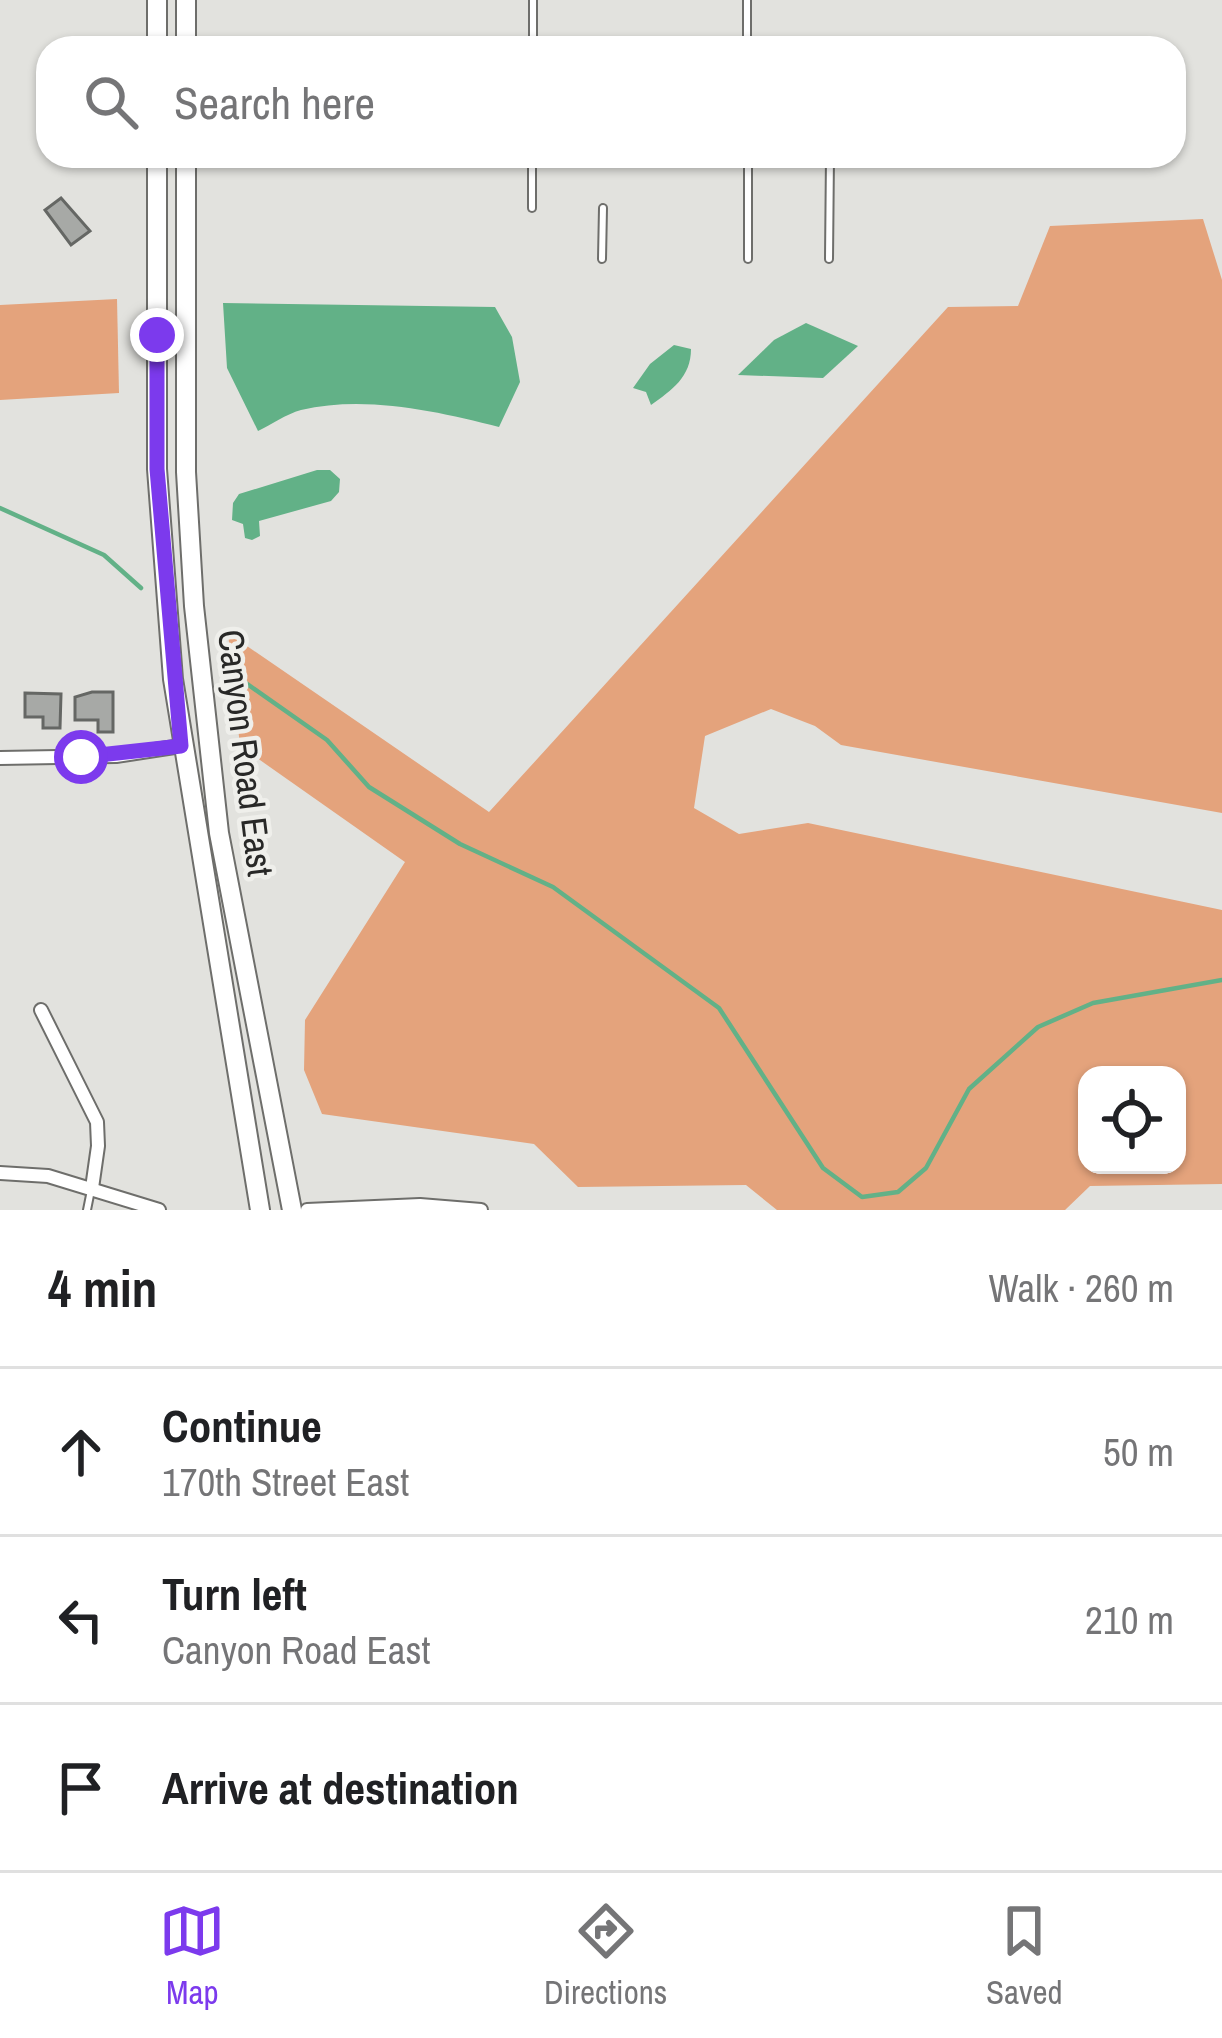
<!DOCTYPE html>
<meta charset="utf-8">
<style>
:root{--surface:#fff;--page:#f6f6f6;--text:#202124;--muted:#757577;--line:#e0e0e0;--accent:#7c3aed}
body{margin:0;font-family:"Archivo Narrow",sans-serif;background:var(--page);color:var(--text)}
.controls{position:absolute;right:36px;bottom:36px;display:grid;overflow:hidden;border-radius:24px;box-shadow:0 3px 9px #0004}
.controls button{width:108px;height:108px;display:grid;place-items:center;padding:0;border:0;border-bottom:3px solid var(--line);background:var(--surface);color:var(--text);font:60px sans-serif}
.stop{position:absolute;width:36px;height:36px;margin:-27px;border:9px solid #7c3aed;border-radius:50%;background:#fff}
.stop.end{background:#7c3aed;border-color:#fff;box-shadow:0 3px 12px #0008}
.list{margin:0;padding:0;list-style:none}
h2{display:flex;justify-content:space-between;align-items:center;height:156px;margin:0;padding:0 48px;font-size:51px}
h2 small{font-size:39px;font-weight:400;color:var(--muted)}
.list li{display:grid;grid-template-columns:78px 1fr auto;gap:36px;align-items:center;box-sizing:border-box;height:168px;padding:0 48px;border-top:3px solid var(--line)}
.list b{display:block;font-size:45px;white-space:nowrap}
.list p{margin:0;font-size:39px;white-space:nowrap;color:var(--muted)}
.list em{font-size:39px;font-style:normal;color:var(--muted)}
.icon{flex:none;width:66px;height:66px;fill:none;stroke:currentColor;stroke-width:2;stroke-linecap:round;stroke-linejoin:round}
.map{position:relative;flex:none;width:1222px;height:1210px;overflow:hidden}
.search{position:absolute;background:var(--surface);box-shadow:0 3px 9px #0004;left:36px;right:36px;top:36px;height:132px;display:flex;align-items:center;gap:30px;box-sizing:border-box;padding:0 42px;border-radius:36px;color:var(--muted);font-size:45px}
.sheet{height:660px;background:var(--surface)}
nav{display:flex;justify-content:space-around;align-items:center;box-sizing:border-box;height:168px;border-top:3px solid var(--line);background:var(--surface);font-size:33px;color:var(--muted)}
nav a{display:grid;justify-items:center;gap:6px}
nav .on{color:var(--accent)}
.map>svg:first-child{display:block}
</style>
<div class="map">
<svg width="1222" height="1210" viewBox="0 0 1222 1210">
<rect width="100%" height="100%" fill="#e2e2de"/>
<g fill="#e4a37c" fill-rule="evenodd">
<path d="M1203,219L1222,280V813L841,745L815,726L771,709L705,736L694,808L739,834L808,823L1222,910V1184L1090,1186L1065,1210H777L746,1185L578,1187L534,1144L322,1114L304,1070L305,1020L405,862L240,746L228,633L489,812L948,307L1018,306L1050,226ZM1087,1075H1177V1165H1087Z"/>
<polygon points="117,299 119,393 0,400 0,305"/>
</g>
<g fill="#62b187">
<path d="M223,303L495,307L512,337L520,382L499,427C436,411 365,395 301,410C286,414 271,425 258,431L227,368Z"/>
<polygon points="806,323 858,346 823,378 738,375 774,340"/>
<path d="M674,345L691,349C691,377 672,390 651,405L646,392L633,388L650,364Z"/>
<polygon points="317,470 330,470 340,479 339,492 331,501 259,521 260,536 252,540 245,538 243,524 232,520 233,503 239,494"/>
</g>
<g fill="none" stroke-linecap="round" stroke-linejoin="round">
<g stroke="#62b187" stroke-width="4.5">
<polyline points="0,508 104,555 141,588"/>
<polyline points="243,681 327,740 369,787 460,844 553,887 719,1008 823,1168 862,1197 898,1192 926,1168 969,1089 1038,1027 1093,1003 1222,980"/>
</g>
</g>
<g fill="#a7a9a6" stroke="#656764" stroke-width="3">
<polygon points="61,198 90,231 71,245 45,210"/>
<polygon points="92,692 113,692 113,732 98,732 98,720 75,720 75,697"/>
<polygon points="25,693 61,694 60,728 43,728 43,717 25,717"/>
</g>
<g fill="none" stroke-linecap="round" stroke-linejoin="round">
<g stroke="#6e6e6b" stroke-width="10">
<g id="lane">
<polyline points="747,0 747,48"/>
<polyline points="533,48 533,0"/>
<polyline points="830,48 830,42"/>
<polyline points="748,156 748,259"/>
<polyline points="532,208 532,156"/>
<polyline points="602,259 603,208"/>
<polyline points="829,259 830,156"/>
<polyline points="87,1210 91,1190"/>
</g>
</g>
<g stroke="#6e6e6b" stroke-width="16">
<g id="street">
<polyline points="0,758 116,756 181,746"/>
<polyline points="41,1010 97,1122 98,1146 92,1188"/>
<polyline points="0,1173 48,1176 159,1210"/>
<polyline points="307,1210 420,1205 481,1210"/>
</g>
</g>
<g stroke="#6e6e6b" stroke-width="22">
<g id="primary">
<polyline points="157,0 157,48"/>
<polyline points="186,0 186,48"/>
<polyline points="157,156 157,469 173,679 260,1210"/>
<polyline points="186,156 186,472 194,606 219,833 292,1210"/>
</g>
</g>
<use href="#lane" stroke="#fff" stroke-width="6"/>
<use href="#street" stroke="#fff" stroke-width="12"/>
<use href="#primary" stroke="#fff" stroke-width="18"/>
</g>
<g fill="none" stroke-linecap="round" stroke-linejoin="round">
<polyline stroke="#7c3aed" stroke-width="15" points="81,757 181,746 157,469 157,335"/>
</g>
<g text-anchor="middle" stroke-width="9" stroke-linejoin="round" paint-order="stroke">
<g font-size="36" fill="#282827" stroke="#efefeb">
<text transform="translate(246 753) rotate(83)" y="13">Canyon Road East</text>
</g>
</g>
</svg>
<div class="controls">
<button><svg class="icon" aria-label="locate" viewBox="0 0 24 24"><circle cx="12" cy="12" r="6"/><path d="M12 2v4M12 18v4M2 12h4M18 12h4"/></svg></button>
</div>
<div class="stop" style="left:81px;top:757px"></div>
<div class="stop end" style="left:157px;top:335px"></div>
<div class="search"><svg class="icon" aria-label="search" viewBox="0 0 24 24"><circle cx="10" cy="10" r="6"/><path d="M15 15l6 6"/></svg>Search here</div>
</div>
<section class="sheet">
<h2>4 min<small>Walk · 260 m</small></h2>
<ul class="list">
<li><svg class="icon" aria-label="ahead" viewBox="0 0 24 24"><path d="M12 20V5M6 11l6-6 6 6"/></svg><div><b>Continue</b><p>170th Street East</p></div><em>50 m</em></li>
<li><svg class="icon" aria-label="left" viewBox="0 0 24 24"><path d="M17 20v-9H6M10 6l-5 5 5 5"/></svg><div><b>Turn left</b><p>Canyon Road East</p></div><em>210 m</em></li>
<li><svg class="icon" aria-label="arrive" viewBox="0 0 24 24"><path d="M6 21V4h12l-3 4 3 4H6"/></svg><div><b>Arrive at destination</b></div></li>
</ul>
</section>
<nav>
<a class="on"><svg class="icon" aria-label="map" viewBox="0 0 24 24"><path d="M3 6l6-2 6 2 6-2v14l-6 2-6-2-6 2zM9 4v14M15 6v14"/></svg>Map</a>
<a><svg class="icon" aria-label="directions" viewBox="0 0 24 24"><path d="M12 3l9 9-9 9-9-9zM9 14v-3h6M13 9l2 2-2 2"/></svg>Directions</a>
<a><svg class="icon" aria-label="saved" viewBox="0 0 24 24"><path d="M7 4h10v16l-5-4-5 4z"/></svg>Saved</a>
</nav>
